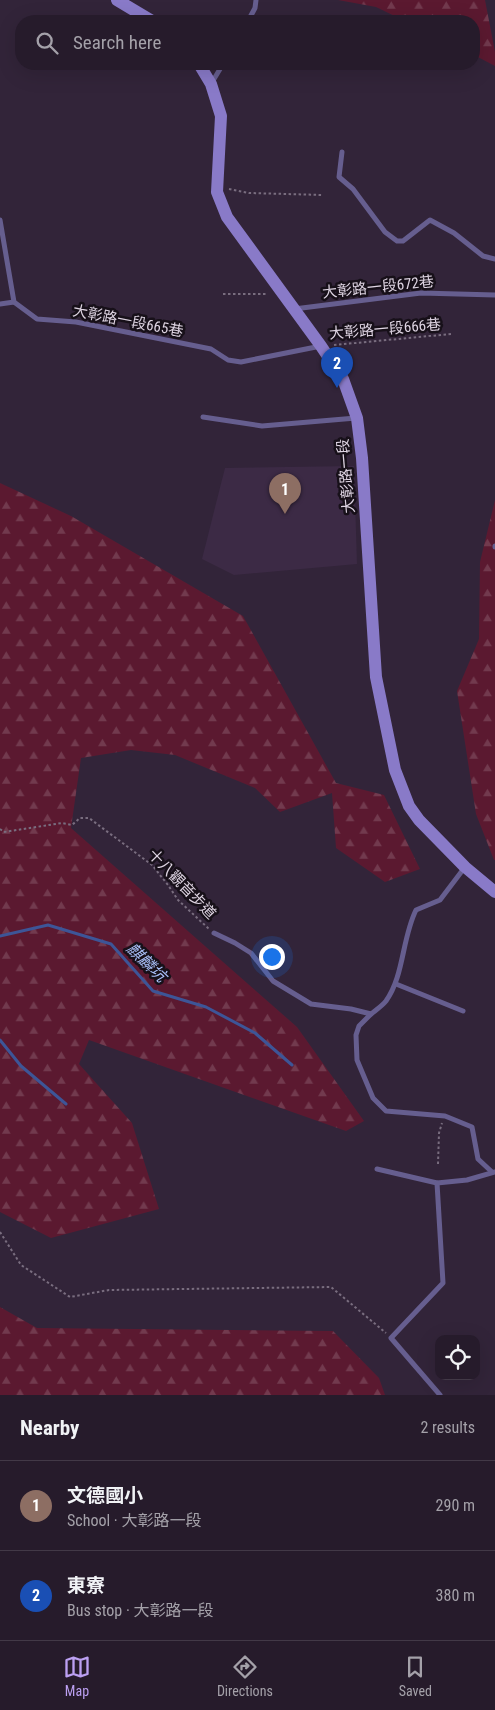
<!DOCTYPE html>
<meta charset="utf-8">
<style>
:root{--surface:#261b2b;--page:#2e2433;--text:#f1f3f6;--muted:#a4a1a9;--line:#423947;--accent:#bca0f2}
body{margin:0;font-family:"Roboto Condensed","Noto Sans TC",sans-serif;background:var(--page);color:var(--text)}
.controls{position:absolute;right:15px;bottom:15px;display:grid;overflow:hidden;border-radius:10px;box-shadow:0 5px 20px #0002}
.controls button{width:45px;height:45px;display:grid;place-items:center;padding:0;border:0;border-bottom:1px solid var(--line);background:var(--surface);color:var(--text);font:25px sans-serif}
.you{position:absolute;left:271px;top:956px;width:18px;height:18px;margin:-12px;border:4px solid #fff;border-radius:50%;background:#1a73e8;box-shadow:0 0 0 8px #1a73e833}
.badge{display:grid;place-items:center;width:32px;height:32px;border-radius:50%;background:var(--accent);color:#fff;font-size:16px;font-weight:700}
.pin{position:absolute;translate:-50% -41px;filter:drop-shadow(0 1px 2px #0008)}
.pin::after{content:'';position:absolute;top:26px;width:18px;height:15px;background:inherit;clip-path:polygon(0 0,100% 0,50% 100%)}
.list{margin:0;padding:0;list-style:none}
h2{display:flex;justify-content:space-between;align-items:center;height:65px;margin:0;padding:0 20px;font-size:21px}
h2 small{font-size:16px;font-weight:400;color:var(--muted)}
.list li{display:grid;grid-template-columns:32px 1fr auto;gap:15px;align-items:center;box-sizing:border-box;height:90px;padding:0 20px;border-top:1px solid var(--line)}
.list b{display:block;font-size:19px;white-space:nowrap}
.list p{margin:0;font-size:16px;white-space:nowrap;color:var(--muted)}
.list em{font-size:16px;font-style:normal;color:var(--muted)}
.icon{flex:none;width:28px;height:28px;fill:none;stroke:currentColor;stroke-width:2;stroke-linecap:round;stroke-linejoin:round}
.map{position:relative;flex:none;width:495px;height:1395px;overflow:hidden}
.search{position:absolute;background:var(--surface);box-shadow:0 5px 20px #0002;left:15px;right:15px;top:15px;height:55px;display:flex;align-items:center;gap:12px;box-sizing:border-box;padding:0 18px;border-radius:20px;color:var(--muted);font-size:19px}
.sheet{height:245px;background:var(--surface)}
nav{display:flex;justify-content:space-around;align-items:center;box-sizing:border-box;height:70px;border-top:1px solid var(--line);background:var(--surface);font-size:14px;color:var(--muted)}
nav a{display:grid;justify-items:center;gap:2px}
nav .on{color:var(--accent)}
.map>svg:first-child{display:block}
</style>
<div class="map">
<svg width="495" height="1395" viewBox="0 0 495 1395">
<defs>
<pattern id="forest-firs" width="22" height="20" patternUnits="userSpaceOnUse" patternTransform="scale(1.25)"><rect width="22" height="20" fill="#5b1930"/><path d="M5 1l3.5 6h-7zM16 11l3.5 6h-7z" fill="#723a4e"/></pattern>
</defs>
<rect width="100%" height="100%" fill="#322439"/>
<polygon fill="#3c2a45" points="354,466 357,564 234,575 202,559 225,468"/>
<g fill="url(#forest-firs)">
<polygon points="338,0 485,0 495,52 495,66 474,55 474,21 405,21 376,7"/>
<polygon points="0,483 71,516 243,616 336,783 384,795 420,869 385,882 336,848 332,793 280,812 255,788 175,755 131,750 81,758 71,828 297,1027 364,1121 346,1131 89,1040 79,1064 132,1123 159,1209 51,1238 0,1212"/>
<polygon points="495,500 495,860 494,860 476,814 457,691 479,639 480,562"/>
<polygon points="0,1307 37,1328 333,1331 379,1378 385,1395 0,1395"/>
</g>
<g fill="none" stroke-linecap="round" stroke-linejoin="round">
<g stroke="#3d5597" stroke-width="3">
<polyline points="0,936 48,925 111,944 153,991 206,1007 255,1033 292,1065"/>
<polyline points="0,1040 21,1066 66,1104"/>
</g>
<g stroke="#796d7f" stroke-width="2" stroke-dasharray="2.5 2.5" stroke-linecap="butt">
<polyline points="229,189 249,193 323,195"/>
<polyline points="223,294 268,294"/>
<polyline points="334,345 451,334"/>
<polyline points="0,829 4,832 62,823 72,825 80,818 89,818 152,865 168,885 178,900 209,929"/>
<polyline points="438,1164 439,1133 442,1123"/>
<polyline points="0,1232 21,1265 70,1297 109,1290 331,1287 386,1333"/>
</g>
<g stroke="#665e8f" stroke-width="5">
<polyline points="248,21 255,8 256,0"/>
<polyline points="211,84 223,64"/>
<polyline points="342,152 339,177 353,189 385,232 397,241 403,241 430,220 454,233 483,256 495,259"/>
<polyline points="0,220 14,302 37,319 76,322 211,349 228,360 241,362 321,346"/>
<polyline points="0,304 14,302"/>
<polyline points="294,309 421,293 495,295"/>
<polyline points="203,417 262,426 356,418"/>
<polyline points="495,547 495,546"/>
<path d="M214,933L235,943L251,953L273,981L311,1004L351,1009L371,1014C376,1010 382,1006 386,1001C404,976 402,938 416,910L440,900L465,867"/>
<polyline points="396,984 463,1011"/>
<polyline points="371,1014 359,1026 356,1035 357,1060 373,1098 386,1111 445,1116 472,1127 478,1159 492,1172"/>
<polyline points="377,1169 437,1183 467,1180 495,1172"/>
<polyline points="437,1183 443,1283 391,1338 440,1395"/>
</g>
<g stroke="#897ac8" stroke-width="12">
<polyline points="117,0 152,21"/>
<polyline points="199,64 211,84 221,116 217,192 227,217 321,346 343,379 357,418 362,458 376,677 395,770 409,806 419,820 465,867 495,892"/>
</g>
</g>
<g text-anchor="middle" stroke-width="5" stroke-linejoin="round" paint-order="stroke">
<g font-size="15" fill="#ded4e2" stroke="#171019">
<text transform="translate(378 287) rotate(-6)" y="5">大彰路一段672巷</text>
<text transform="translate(128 321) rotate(11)" y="5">大彰路一段665巷</text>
<text transform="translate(385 329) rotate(-5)" y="5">大彰路一段666巷</text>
<text transform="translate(346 476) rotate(-95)" y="5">大彰路一段</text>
<text transform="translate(182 884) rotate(46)" y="5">十八觀音步道</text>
</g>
<g font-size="16" font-style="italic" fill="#aac1fa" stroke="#171019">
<text transform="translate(147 962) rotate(44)" y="6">麒麟坑</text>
</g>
</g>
</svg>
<div class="controls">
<button><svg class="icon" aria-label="locate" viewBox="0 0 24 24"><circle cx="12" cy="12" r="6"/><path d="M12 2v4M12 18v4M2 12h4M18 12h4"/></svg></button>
</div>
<div class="you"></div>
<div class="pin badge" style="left:285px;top:514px;background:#8d6e63">1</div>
<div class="pin badge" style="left:337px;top:388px;background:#1a4fb4">2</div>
<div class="search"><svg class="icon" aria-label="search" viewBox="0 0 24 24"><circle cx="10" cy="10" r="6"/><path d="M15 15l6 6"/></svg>Search here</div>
</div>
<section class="sheet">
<h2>Nearby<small>2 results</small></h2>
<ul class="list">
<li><span class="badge" style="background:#8d6e63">1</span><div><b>文德國小</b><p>School · 大彰路一段</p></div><em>290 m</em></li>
<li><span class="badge" style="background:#1a4fb4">2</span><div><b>東寮</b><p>Bus stop · 大彰路一段</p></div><em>380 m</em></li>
</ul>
</section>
<nav>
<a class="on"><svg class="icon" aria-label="map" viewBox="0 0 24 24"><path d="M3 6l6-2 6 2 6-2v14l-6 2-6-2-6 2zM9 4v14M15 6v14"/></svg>Map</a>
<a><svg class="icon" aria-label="directions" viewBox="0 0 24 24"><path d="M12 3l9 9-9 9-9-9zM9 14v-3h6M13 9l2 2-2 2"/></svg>Directions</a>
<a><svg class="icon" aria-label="saved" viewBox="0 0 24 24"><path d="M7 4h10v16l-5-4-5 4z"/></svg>Saved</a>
</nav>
